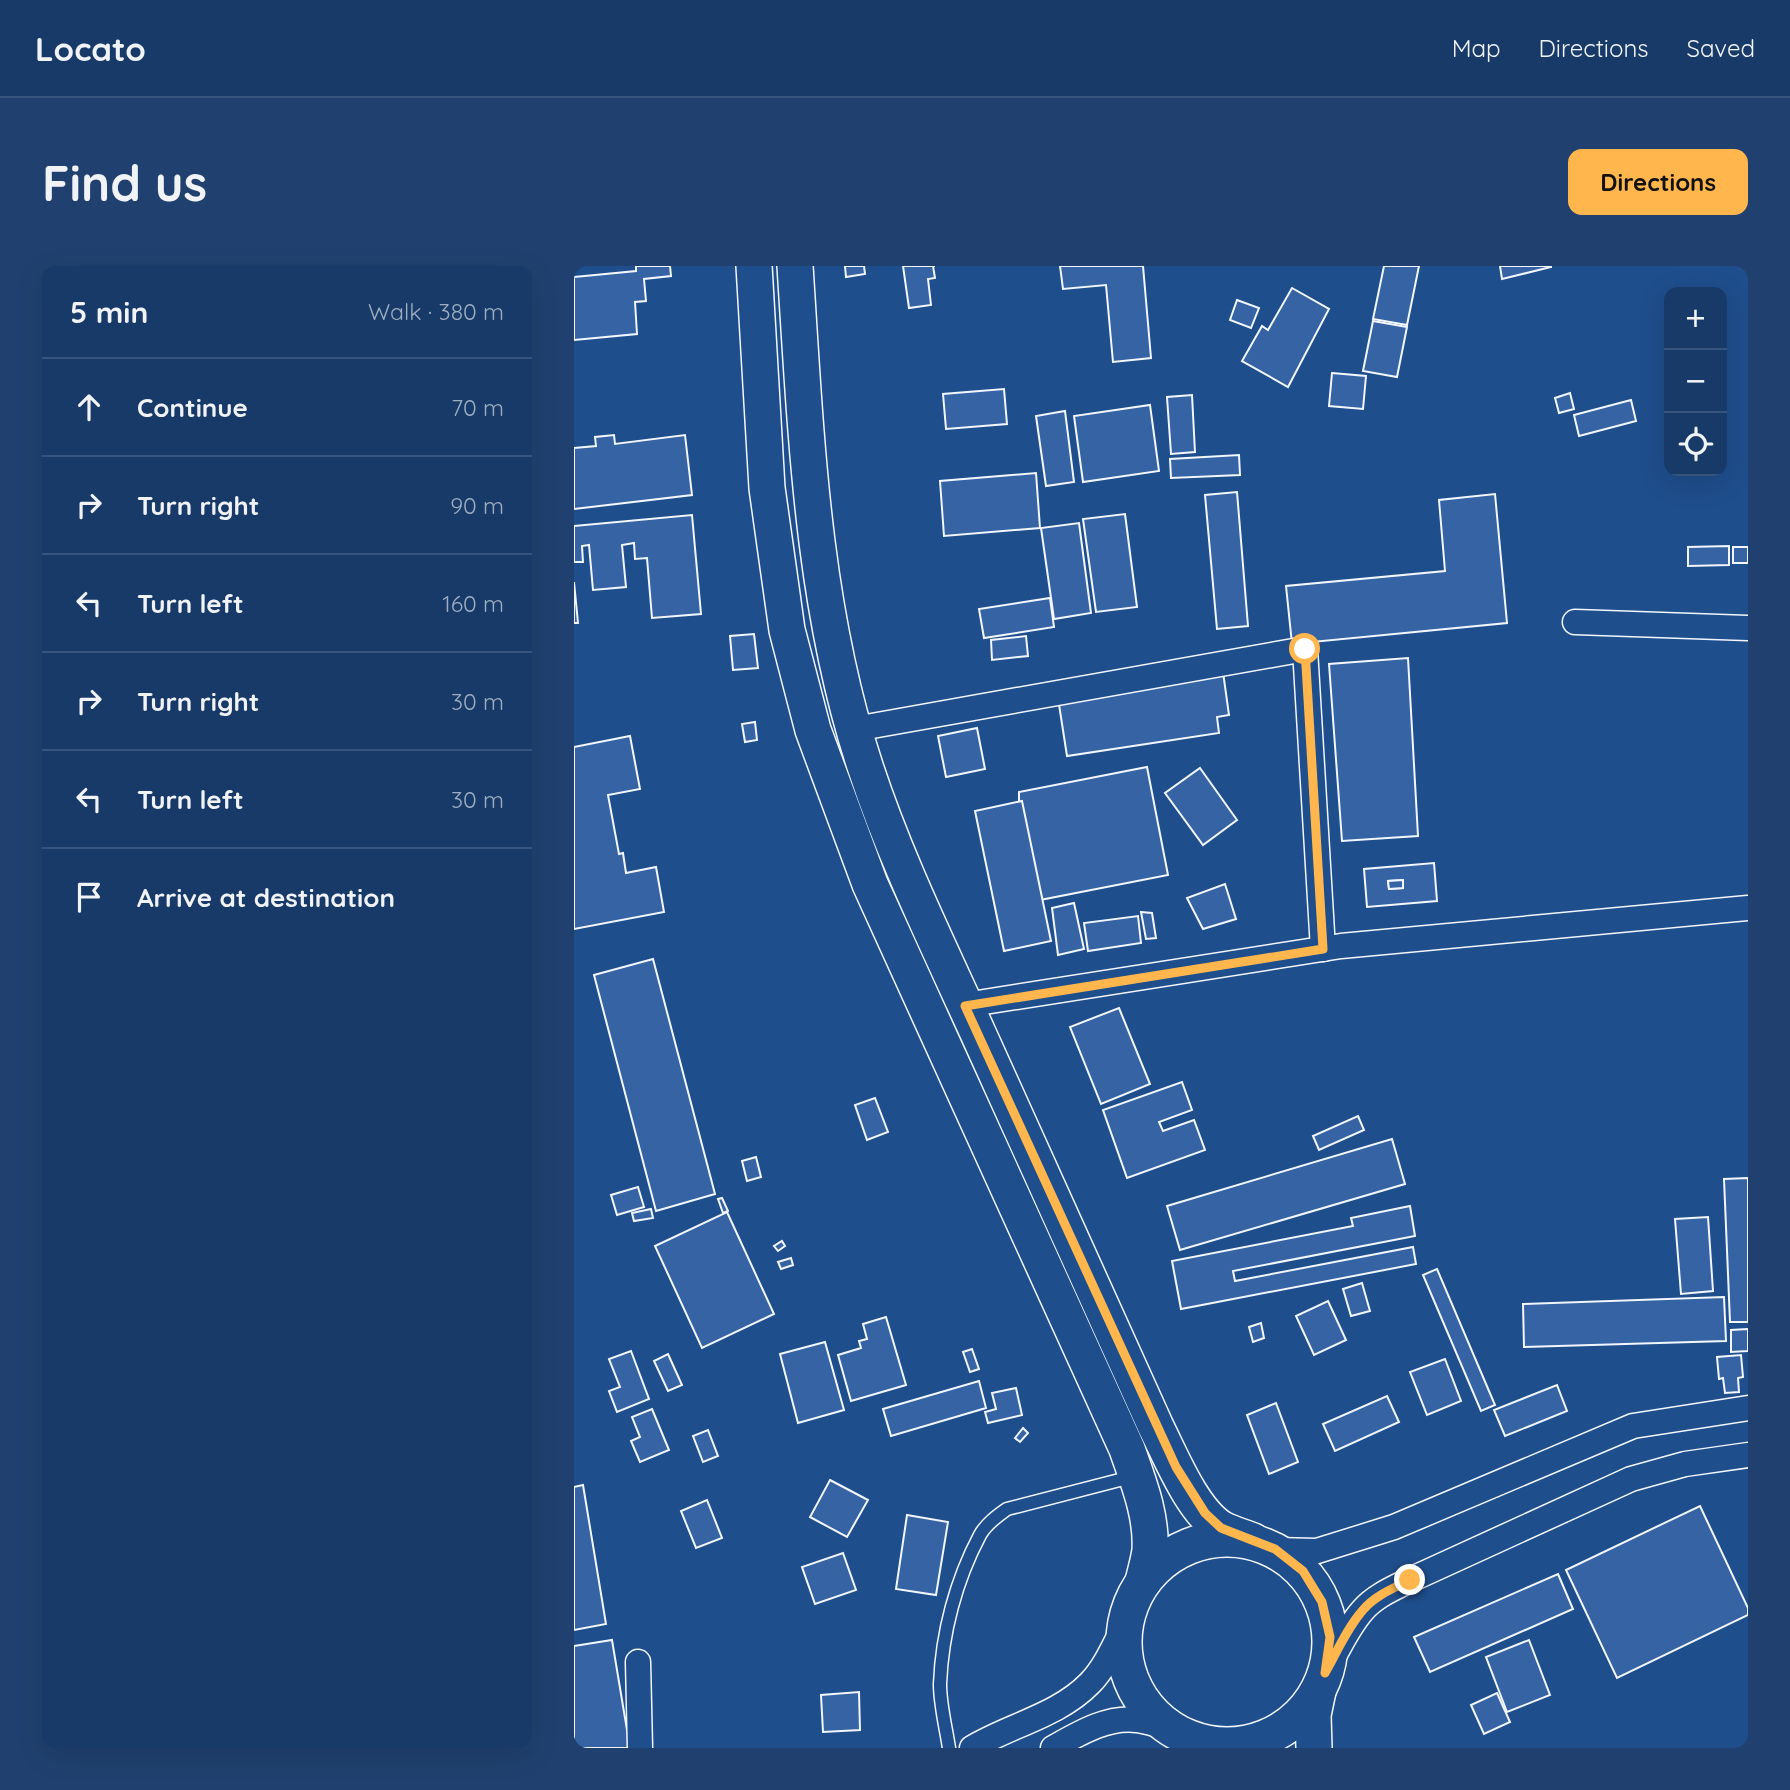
<!DOCTYPE html>
<meta charset="utf-8">
<style>
:root{--surface:#173a69;--page:#20416f;--text:#f1f3f6;--muted:#9eadc0;--line:#36547d;--accent:#ffb74d}
body{margin:0;font-family:Quicksand,sans-serif;background:var(--page);color:var(--text)}
.controls{position:absolute;right:21px;top:21px;display:grid;overflow:hidden;border-radius:14px;box-shadow:0 7px 28px #0002}
.controls button{width:63px;height:63px;display:grid;place-items:center;padding:0;border:0;border-bottom:2px solid var(--line);background:var(--surface);color:var(--text);font:35px sans-serif}
.stop{position:absolute;width:21px;height:21px;margin:-16px;border:5px solid #ffb74d;border-radius:50%;background:#fff}
.stop.end{background:#ffb74d;border-color:#fff;box-shadow:0 2px 7px #0008}
.list{margin:0;padding:0;list-style:none}
h2{display:flex;justify-content:space-between;align-items:center;height:91px;margin:0;padding:0 28px;font-size:30px}
h2 small{font-size:23px;font-weight:400;color:var(--muted)}
.list li{display:grid;grid-template-columns:46px 1fr auto;gap:21px;align-items:center;box-sizing:border-box;height:98px;padding:0 28px;border-top:2px solid var(--line)}
.list b{display:block;font-size:26px;white-space:nowrap}
.list em{font-size:23px;font-style:normal;color:var(--muted)}
.icon{flex:none;width:38px;height:38px;fill:none;stroke:currentColor;stroke-width:2;stroke-linecap:round;stroke-linejoin:round}
.map{position:relative;flex:none;width:1174px;height:1482px;overflow:hidden;border-radius:14px}
header{display:flex;align-items:center;gap:42px;box-sizing:border-box;height:98px;padding:0 35px;background:var(--surface);border-bottom:2px solid var(--line)}
header strong{font-size:33px}
nav{display:flex;gap:38px;margin-inline-start:auto;font-size:24px}
.intro{display:flex;align-items:center;justify-content:space-between;box-sizing:border-box;height:168px;padding:0 42px}
h1{margin:0;font-size:49px}
.button{padding:18px 32px;border-radius:14px;background:var(--accent);color:#111;font-size:24px;font-weight:700}
main{display:flex;gap:42px;padding:0 42px}
aside{flex:1;background:var(--surface);border-radius:14px;box-shadow:0 7px 28px #0002}
.map>svg:first-child{display:block}
</style>
<header>
<strong>Locato</strong>
<nav><a>Map</a><a>Directions</a><a>Saved</a></nav>
</header>
<div class="intro"><h1>Find us</h1><a class="button">Directions</a></div>
<main>
<aside>
<h2>5 min<small>Walk · 380 m</small></h2>
<ul class="list">
<li><svg class="icon" aria-label="ahead" viewBox="0 0 24 24"><path d="M12 20V5M6 11l6-6 6 6"/></svg><div><b>Continue</b></div><em>70 m</em></li>
<li><svg class="icon" aria-label="right" viewBox="0 0 24 24"><path d="M7 20v-9h11M14 6l5 5-5 5"/></svg><div><b>Turn right</b></div><em>90 m</em></li>
<li><svg class="icon" aria-label="left" viewBox="0 0 24 24"><path d="M17 20v-9H6M10 6l-5 5 5 5"/></svg><div><b>Turn left</b></div><em>160 m</em></li>
<li><svg class="icon" aria-label="right" viewBox="0 0 24 24"><path d="M7 20v-9h11M14 6l5 5-5 5"/></svg><div><b>Turn right</b></div><em>30 m</em></li>
<li><svg class="icon" aria-label="left" viewBox="0 0 24 24"><path d="M17 20v-9H6M10 6l-5 5 5 5"/></svg><div><b>Turn left</b></div><em>30 m</em></li>
<li><svg class="icon" aria-label="arrive" viewBox="0 0 24 24"><path d="M6 21V4h12l-3 4 3 4H6"/></svg><div><b>Arrive at destination</b></div></li>
</ul>
</aside>
<div class="map">
<svg width="1174" height="1482" viewBox="0 0 1174 1482">
<rect width="100%" height="100%" fill="#1f4e8c"/>
<g fill="#3563a3" stroke="#f2f6ff" stroke-width="2" fill-rule="evenodd">
<polygon points="62,0 96,0 97,10 70,13 72,35 61,36 63,68 0,74 0,11 62,5"/>
<polygon points="271,0 290,0 291,8 272,11"/>
<polygon points="329,0 361,0 359,0 361,12 354,13 357,39 335,42"/>
<polygon points="486,0 569,0 577,92 539,96 532,19 489,23"/>
<polygon points="810,0 845,0 833,59 799,53"/>
<polygon points="926,0 977,0 977,1 928,13"/>
<polygon points="718,22 755,43 714,121 668,95 688,60 694,64"/>
<polygon points="663,34 685,42 677,62 656,54"/>
<polygon points="799,55 833,61 823,111 789,105"/>
<polygon points="758,107 792,110 789,143 755,140"/>
<polygon points="430,123 433,158 372,163 369,128"/>
<polygon points="996,127 1000,143 985,147 981,132"/>
<polygon points="618,129 621,186 597,188 593,131"/>
<polygon points="1057,134 1062,155 1005,170 1000,149"/>
<polygon points="576,139 585,205 509,216 500,150"/>
<polygon points="491,145 500,216 472,220 462,150"/>
<polygon points="40,169 41,178 111,169 118,229 0,243 0,182 22,180 21,171"/>
<polygon points="665,189 666,209 597,212 596,193"/>
<polygon points="462,207 466,262 370,270 366,215"/>
<polygon points="663,226 674,360 643,363 631,229"/>
<polygon points="921,228 933,357 718,378 712,320 871,305 865,234"/>
<polygon points="551,248 563,341 522,346 509,253"/>
<polygon points="118,249 127,348 78,352 73,292 61,293 60,277 48,279 52,321 19,324 15,279 8,280 9,296 0,296 0,260"/>
<polygon points="505,257 517,347 480,353 467,262"/>
<polygon points="1155,280 1155,299 1114,300 1114,281"/>
<rect x="1159" y="281" width="15" height="16"/>
<polygon points="0,316 4,357 0,357"/>
<polygon points="476,332 480,361 410,372 405,343"/>
<polygon points="180,368 184,402 159,404 156,370"/>
<polygon points="452,370 454,390 418,394 417,374"/>
<polygon points="834,392 844,570 768,575 755,398"/>
<polygon points="649,406 655,449 643,451 645,467 493,490 484,432"/>
<polygon points="181,456 183,474 171,476 168,458"/>
<polygon points="403,462 411,503 372,511 364,470"/>
<polygon points="56,470 66,523 34,529 45,588 49,587 52,607 82,601 90,646 0,663 0,481"/>
<polygon points="573,501 594,609 466,634 445,535 445,526"/>
<polygon points="626,502 663,554 629,579 591,527"/>
<polygon points="448,535 477,675 430,685 401,545"/>
<path d="M860,597L863,635L793,641L790,603ZM829,614V622L815,623L814,615Z"/>
<polygon points="829,614 829,622 815,623 814,615"/>
<polygon points="651,618 662,653 629,663 613,632"/>
<polygon points="500,637 510,683 484,689 478,642"/>
<polygon points="567,646 578,647 582,672 572,673"/>
<polygon points="564,650 567,677 514,685 510,657"/>
<polygon points="79,693 141,928 82,945 20,709"/>
<polygon points="545,742 576,818 527,838 496,761"/>
<polygon points="608,816 618,844 585,856 589,865 620,854 631,884 553,912 529,844"/>
<polygon points="301,832 314,866 293,874 281,839"/>
<polygon points="784,850 790,864 745,884 739,870"/>
<polygon points="818,873 831,918 606,984 593,940"/>
<polygon points="182,891 187,911 173,915 168,895"/>
<polygon points="1174,912 1174,1056 1156,1056 1150,913"/>
<polygon points="64,921 70,941 43,949 37,929"/>
<polygon points="148,932 154,945 149,947 144,933"/>
<polygon points="836,940 841,970 659,1005 661,1015 839,981 842,998 607,1043 598,995 779,960 777,952"/>
<polygon points="77,943 79,952 60,955 58,947"/>
<polygon points="153,946 200,1048 128,1082 81,980"/>
<polygon points="1134,951 1139,1025 1107,1028 1101,953"/>
<polygon points="208,975 211,980 204,985 200,980"/>
<polygon points="217,992 219,999 207,1003 204,996"/>
<polygon points="863,1003 921,1139 907,1145 849,1009"/>
<polygon points="788,1017 796,1045 777,1050 769,1023"/>
<polygon points="1150,1031 1152,1075 950,1081 949,1038"/>
<polygon points="754,1035 772,1074 740,1089 722,1050"/>
<polygon points="312,1051 332,1119 277,1135 264,1089 287,1082 285,1075 293,1073 289,1058"/>
<polygon points="687,1057 690,1072 679,1076 675,1061"/>
<polygon points="1174,1063 1174,1085 1157,1086 1157,1064"/>
<polygon points="251,1076 270,1144 224,1157 206,1088"/>
<polygon points="398,1083 405,1103 396,1106 389,1086"/>
<polygon points="57,1085 75,1133 43,1146 35,1125 46,1121 35,1093"/>
<polygon points="94,1088 108,1119 94,1125 80,1095"/>
<polygon points="1167,1089 1169,1111 1164,1112 1165,1126 1151,1127 1149,1112 1145,1113 1143,1091"/>
<polygon points="871,1093 887,1135 853,1149 836,1106"/>
<polygon points="405,1115 412,1142 317,1170 309,1143"/>
<polygon points="983,1119 993,1145 931,1170 920,1144"/>
<polygon points="442,1122 448,1149 414,1157 411,1146 422,1143 418,1127"/>
<polygon points="813,1130 825,1156 761,1185 749,1158"/>
<polygon points="702,1137 724,1196 695,1208 673,1149"/>
<polygon points="78,1143 95,1184 66,1196 57,1175 66,1171 58,1151"/>
<polygon points="449,1162 454,1167 446,1176 441,1172"/>
<polygon points="134,1164 144,1190 129,1196 119,1170"/>
<polygon points="256,1214 294,1234 273,1271 236,1251"/>
<polygon points="9,1219 32,1358 0,1364 0,1221"/>
<polygon points="133,1234 148,1272 122,1282 107,1245"/>
<polygon points="1126,1240 1174,1342 1174,1349 1043,1412 992,1304"/>
<polygon points="333,1249 374,1256 362,1329 322,1323"/>
<polygon points="269,1287 282,1324 241,1338 228,1301"/>
<polygon points="984,1308 999,1343 856,1406 840,1371"/>
<polygon points="38,1374 56,1482 0,1482 0,1380"/>
<polygon points="955,1374 976,1429 933,1446 912,1391"/>
<polygon points="285,1426 286,1464 249,1466 247,1429"/>
<polygon points="923,1427 936,1456 910,1468 897,1439"/>
</g>
<g fill="none" stroke-linecap="round" stroke-linejoin="round">
<g stroke="#f2f6ff" stroke-width="15">
<path id="lane" d="M375,1482C372,1462 366,1439 366,1418C368,1367 382,1314 406,1269C412,1258 423,1250 433,1243L561,1210"/>
</g>
<g stroke="#f2f6ff" stroke-width="27">
<g id="street">
<polyline points="1001,356 1174,362"/>
<polyline points="281,463 731,383 749,683"/>
<polyline points="391,739 767,680 1174,642"/>
<polyline points="701,1284 743,1285 820,1261 1059,1160 1174,1142"/>
<polyline points="64,1396 66,1482"/>
<path d="M751,1407C763,1386 773,1362 789,1344C801,1330 820,1322 836,1314L1057,1213L1111,1198L1174,1189"/>
<path d="M398,1482C436,1459 484,1450 516,1417C532,1401 541,1377 552,1357"/>
<path d="M479,1482C504,1468 533,1450 563,1454C574,1455 585,1460 596,1462"/>
</g>
</g>
<g stroke="#f2f6ff" stroke-width="38">
<g id="secondary">
<path d="M180,0L193,222L213,364L239,464L296,618L553,1183C564,1215 578,1249 576,1284C575,1294 571,1306 569,1316"/>
<path d="M221,0C232,168 238,339 291,500C321,592 364,679 404,767C463,899 523,1030 582,1161C597,1191 619,1246 648,1263C658,1268 669,1271 679,1275"/>
<circle cx="653" cy="1376" r="103"/>
<polyline points="740,1482 739,1449 744,1425"/>
</g>
</g>
<use href="#lane" stroke="#1f4e8c" stroke-width="12"/>
<use href="#street" stroke="#1f4e8c" stroke-width="24"/>
<use href="#secondary" stroke="#1f4e8c" stroke-width="35"/>
</g>
<g fill="none" stroke-linecap="round" stroke-linejoin="round">
<path stroke="#ffb74d" stroke-width="9" d="M731,383L749,683L391,740L602,1201L631,1247L647,1262L701,1283L729,1305L748,1336L756,1371L751,1407C763,1386 773,1362 789,1344C800,1330 820,1322 836,1314"/>
</g>
</svg>
<div class="controls">
<button>+</button>
<button>−</button>
<button><svg class="icon" aria-label="locate" viewBox="0 0 24 24"><circle cx="12" cy="12" r="6"/><path d="M12 2v4M12 18v4M2 12h4M18 12h4"/></svg></button>
</div>
<div class="stop" style="left:731px;top:383px"></div>
<div class="stop end" style="left:836px;top:1314px"></div>
</div>
</main>
